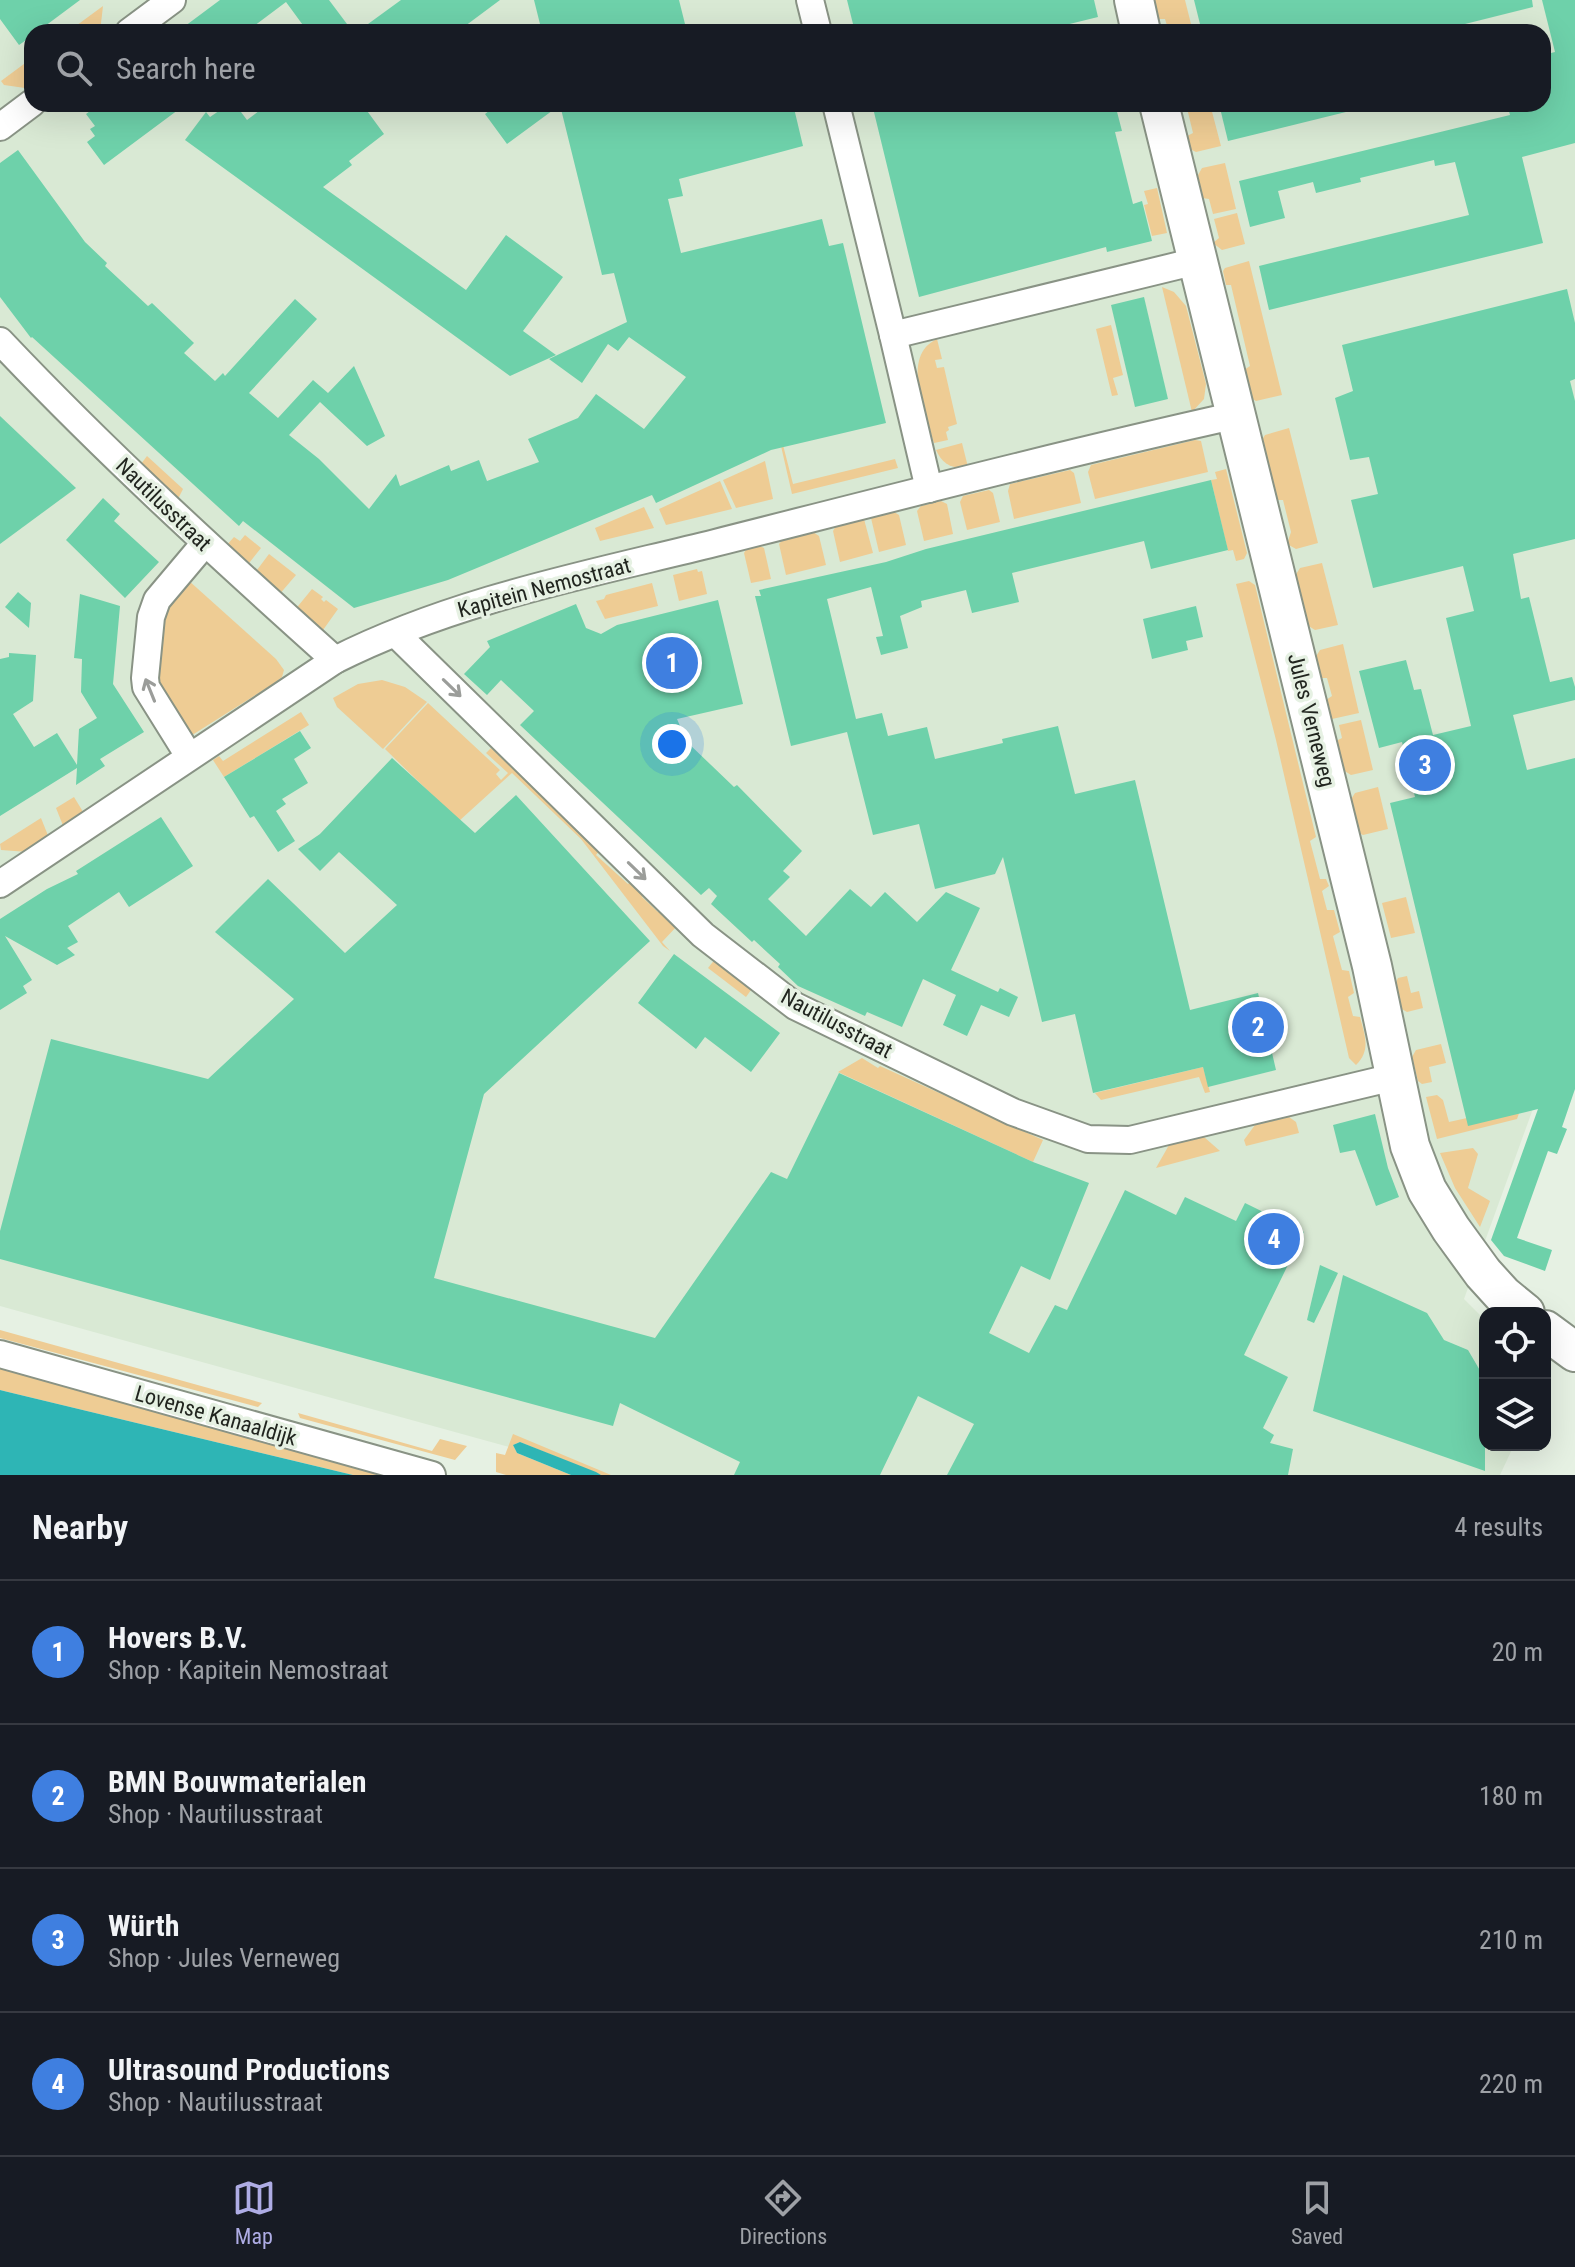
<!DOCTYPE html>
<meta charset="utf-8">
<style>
:root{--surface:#171b24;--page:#20242c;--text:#f1f3f6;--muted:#9ea1a6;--line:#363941;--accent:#aeace4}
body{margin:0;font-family:"Roboto Condensed",sans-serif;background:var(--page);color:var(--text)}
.controls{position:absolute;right:24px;bottom:24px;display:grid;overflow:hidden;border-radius:16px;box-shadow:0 8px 32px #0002}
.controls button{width:72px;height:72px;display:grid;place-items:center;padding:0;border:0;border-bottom:2px solid var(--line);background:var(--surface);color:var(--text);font:40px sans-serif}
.you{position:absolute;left:672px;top:744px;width:28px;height:28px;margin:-20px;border:6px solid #fff;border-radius:50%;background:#1a73e8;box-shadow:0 0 0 12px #1a73e833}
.badge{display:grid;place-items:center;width:52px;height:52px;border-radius:50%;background:var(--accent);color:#fff;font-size:26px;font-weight:700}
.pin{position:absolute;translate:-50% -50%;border:4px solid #fff;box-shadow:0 2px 8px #0006}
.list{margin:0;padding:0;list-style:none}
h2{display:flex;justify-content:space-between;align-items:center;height:104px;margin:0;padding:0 32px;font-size:34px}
h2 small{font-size:26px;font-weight:400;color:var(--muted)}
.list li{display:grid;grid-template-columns:52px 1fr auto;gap:24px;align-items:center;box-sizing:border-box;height:144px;padding:0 32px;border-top:2px solid var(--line)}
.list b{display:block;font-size:30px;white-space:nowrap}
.list p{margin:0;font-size:26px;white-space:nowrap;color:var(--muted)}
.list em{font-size:26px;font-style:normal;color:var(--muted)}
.icon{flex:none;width:44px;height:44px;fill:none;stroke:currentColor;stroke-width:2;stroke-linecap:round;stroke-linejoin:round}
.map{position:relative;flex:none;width:1575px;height:1475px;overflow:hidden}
.search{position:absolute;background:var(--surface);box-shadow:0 8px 32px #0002;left:24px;right:24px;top:24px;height:88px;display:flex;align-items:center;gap:20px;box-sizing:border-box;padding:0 28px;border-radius:24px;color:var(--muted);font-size:30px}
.sheet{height:680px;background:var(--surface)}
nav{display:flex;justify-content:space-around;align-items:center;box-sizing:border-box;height:112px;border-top:2px solid var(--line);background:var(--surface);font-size:22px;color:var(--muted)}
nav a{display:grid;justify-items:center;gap:4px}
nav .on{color:var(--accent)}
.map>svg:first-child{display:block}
</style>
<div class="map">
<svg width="1575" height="1475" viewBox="0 0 1575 1475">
<rect width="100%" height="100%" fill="#e6f1e3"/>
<path fill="#d9e9d4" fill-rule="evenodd" d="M0,0H1575V993L1464,1299L1485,1320V1445H1514L1500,1475H597L581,1467L0,1306ZM32,32H1543V104H32Z"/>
<g fill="#eecc94">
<polygon points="1154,0 1185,0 1193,32 1169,32 1165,19 1158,19"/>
<polygon points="103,6 100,32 69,31"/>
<polygon points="32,58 32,89 4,85 1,81"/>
<polygon points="1186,104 1210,104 1221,146 1196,152 1190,149 1187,136 1193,133"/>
<polygon points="1225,163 1236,209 1213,214 1209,199 1202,198 1197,177 1202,168"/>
<polygon points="1157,188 1167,233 1152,236 1144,205 1148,204 1144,191"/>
<polygon points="1237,213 1245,244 1222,250 1213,243 1219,238 1214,219"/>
<polygon points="1249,261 1282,395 1256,401 1251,398 1244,370 1250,366 1231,285 1226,285 1223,271 1225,268"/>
<polygon points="1162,287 1174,292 1186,306 1206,384 1204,399 1192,412"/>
<polygon points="1111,325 1123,375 1113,378 1118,395 1112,396 1096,329"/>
<path d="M937,339L942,359L935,360L937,368L944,367L957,424L948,427L949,430L946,432L948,440L934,443C926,412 900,356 937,339Z"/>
<polygon points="1289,428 1318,543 1296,549 1287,544 1291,532 1283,500 1276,500 1262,440 1265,435"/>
<polygon points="1195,440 1201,441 1208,472 1095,499 1088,472 1091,465"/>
<path d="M962,443L968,467C953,470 942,464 936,450Z"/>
<polygon points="783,445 793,484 895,459 898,468 792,494 781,446"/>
<polygon points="147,456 183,489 176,503 138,468"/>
<polygon points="765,461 773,499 736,508 723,480"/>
<polygon points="1226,469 1247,553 1244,559 1236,561 1233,550 1228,551 1211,480 1217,479 1215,472"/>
<polygon points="1070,470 1074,473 1081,503 1014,519 1008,491 1010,484"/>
<polygon points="720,481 732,509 666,525 659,509"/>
<polygon points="989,490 993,493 1000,522 967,530 960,502 963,496"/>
<polygon points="941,501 947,504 953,534 924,541 917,511 921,506"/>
<polygon points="644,507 654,528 600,541 595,528"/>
<polygon points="894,512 899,515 906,545 879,552 871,518"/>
<polygon points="864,519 873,553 840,562 833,531 836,526"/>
<polygon points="813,532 819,536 826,565 786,575 779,544 783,539"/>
<polygon points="245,535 261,548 246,567 225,547 234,537 240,541"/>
<polygon points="758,545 764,548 771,579 751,583 744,553 747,548"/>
<polygon points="269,554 296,575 278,596 254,574"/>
<polygon points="1322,563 1338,625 1315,630 1307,625 1295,576 1300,568"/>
<polygon points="697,569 698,572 702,571 707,594 679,601 673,575"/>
<polygon points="188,580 276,659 284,670 282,677 273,684 189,737 154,682 162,609"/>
<path d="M1249,581L1255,585L1316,837L1310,841L1320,879H1326L1329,886L1322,891L1327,910H1334L1340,932L1333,936L1342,970L1349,971L1354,993L1348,997L1353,1016L1360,1017C1365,1036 1371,1050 1356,1065L1349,1058L1276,740L1236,584Z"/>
<polygon points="652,583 658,606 605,619 596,601 604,599 606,595"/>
<polygon points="312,589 323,597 321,599 324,602 326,600 338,609 323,630 313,628 294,611"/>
<polygon points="1343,644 1359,713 1332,719 1326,700 1332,696 1327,678 1320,678 1315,658 1320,650"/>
<polygon points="382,680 405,687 427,702 383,749 337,707 333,698 358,684"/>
<polygon points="428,703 500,770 496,774 501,780 508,773 486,753 491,748 600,850 596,855 628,884 633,880 646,892 642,897 658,912 663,908 679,924 662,942 670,951 663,946 581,839 512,773 459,821 385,749"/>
<polygon points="301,712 309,725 224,777 213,760 219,756 223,761"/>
<polygon points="1361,720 1373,770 1351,775 1343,770 1336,741 1342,738 1339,725"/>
<polygon points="1378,787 1388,829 1363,835 1357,832 1350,801 1355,793"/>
<polygon points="74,797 85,815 64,828 56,808"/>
<polygon points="41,818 49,838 28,852 1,850 0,844"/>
<polygon points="1406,897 1415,933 1391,938 1382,903"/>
<polygon points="1575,954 1517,1119 1437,1139 1426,1097 1437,1095 1443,1100 1449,1122 1467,1118"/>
<polygon points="716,958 751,990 746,997 708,968"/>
<polygon points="1407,976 1411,993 1419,991 1423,1008 1407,1012 1400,1008 1395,984 1398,978"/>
<polygon points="1441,1044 1446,1063 1429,1067 1432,1082 1422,1084 1418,1081 1412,1057 1416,1050"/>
<polygon points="862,1058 878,1068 880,1066 1043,1140 1033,1162 838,1072"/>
<polygon points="1203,1067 1210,1092 1205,1093 1199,1077 1101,1100 1095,1093"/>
<polygon points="1289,1117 1296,1122 1299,1133 1246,1146 1244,1140 1255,1125"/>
<polygon points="1204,1137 1220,1151 1156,1168 1169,1145"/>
<polygon points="1473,1148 1478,1154 1468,1188 1490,1201 1480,1227 1455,1188 1440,1153"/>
<polygon points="0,1330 262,1403 258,1407 0,1338"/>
<polygon points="0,1363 419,1475 353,1475 8,1392 0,1390"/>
<polygon points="298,1413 432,1451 440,1439 467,1446 455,1460 300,1418"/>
<polygon points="513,1434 611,1475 601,1475 520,1442 513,1445 517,1453 571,1475 506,1475 496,1472 496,1453 505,1455"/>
</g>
<g fill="#2eb5b5">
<polygon points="0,1390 8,1392 353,1475 0,1475"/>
<polygon points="520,1442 596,1472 601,1475 571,1475 517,1453 513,1445"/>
</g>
<g fill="#6ed1aa">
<polygon points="0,0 80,0 37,32 32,32 32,36 19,45 0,19"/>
<polygon points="220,0 329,0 353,32 308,32 286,2 246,32 177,32"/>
<polygon points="401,0 500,0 457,32 357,32"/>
<polygon points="534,0 679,0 687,32 542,32"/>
<polygon points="847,0 1094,0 1098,17 1037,32 855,32"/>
<polygon points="1194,0 1532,0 1533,7 1465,24 1467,32 1202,32"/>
<polygon points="1542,0 1575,0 1575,143 1522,157 1543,243 1269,310 1259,266 1469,215 1455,162 1435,166 1434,160 1360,178 1361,182 1316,193 1313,182 1278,191 1285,218 1250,227 1239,181 1510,115 1507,104 1543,104 1543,55 1555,52"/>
<polygon points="100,104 186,104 104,165 87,142 95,136 90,129 95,126 86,114"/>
<polygon points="229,104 235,104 247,120 268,104 362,104 384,134 349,161 352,165 323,187 466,290 506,235 563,277 523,331 556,355 510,376 185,140 206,112 210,117"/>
<polygon points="498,104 793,104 803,146 679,179 683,196 668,199 681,253 822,219 829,246 843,243 886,423 771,450 656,503 652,495 448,580 354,608 243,521 239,526 32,337 31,338 0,297 0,163 18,150 85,242 107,263 105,266 148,306 152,303 194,343 184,353 215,381 223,373 225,376 295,299 317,319 249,393 278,418 313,380 328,393 354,366 385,436 367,446 320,402 289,435 319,459 369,509 396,474 400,486 449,465 451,471 479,460 487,481 539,462 528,439 578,418 596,394 644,429 686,377 629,337 618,351 608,344 582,383 549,359 627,322 614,273 602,275 560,105 507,144 485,114"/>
<polygon points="872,104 1115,104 1122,131 1115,132 1133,204 1142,201 1152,241 1107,252 1106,247 919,297"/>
<polygon points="1219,104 1349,104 1350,111 1228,141"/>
<polygon points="1567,289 1575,323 1575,379 1570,381 1575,401 1575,539 1513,554 1521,599 1529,597 1550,682 1572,677 1575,687 1575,700 1513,715 1527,770 1575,758 1575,1089 1562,1127 1567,1129 1557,1154 1548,1151 1517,1238 1552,1250 1545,1271 1504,1256 1491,1240 1538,1109 1468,1126 1390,803 1415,797 1402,742 1379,748 1359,671 1406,660 1414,690 1421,689 1433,735 1471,726 1446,618 1474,611 1463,566 1373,588 1351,500 1378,494 1369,457 1350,460 1335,398 1353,391 1342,345"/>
<polygon points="1144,297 1168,399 1135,407 1111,305"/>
<polygon points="0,416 76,488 0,544"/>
<polygon points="1211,480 1228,550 1151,569 1144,541 1012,573 1019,602 972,613 966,590 921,601 922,607 900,616 908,648 881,655 876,637 883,636 871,587 827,599 856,719 882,713 888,736 927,727 935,759 1003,743 1002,739 1058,726 1075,794 1135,780 1190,1010 1258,993 1276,1070 1208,1087 1203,1067 1093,1093 1075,1014 1042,1022 1003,857 995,874 935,889 919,824 873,835 847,732 791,746 755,596 761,596 759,590 886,562 926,549"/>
<polygon points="103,498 120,514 114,521 159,562 125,598 66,540"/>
<polygon points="18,592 31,603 29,628 5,607"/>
<polygon points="80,594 120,606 113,684 144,732 100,759 105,766 76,785 77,768 0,816 0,659 9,657 9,653 36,655 33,701 13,714 34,747 57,733 77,765 79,729 97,718 81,692 82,659 74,658"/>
<polygon points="718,600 743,704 677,719 687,742 734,787 737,785 802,851 783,871 790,877 768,899 806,936 850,889 871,907 885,892 917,922 946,892 980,908 951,970 998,992 1000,988 1018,997 1009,1017 981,1005 967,1036 943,1025 956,995 923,979 902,1027 867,1012 865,1016 798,986 778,967 780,964 754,940 752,942 711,904 717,896 709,888 701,895 520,725 534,711 501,680 487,695 464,674 490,647 487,641 576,604 586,628 601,634 617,625"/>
<polygon points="1196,606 1203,637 1186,641 1188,650 1152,659 1143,619"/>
<polygon points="300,731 311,748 294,759 308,783 282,799 286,804 276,811 295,841 278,852 254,816 250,818 224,777"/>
<polygon points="392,758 475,833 516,795 650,941 484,1094 434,1278 655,1338 771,1172 787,1179 839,1073 1033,1162 1089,1183 1050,1280 1021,1266 989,1333 1029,1353 1055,1305 1067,1310 1125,1190 1176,1215 1185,1197 1236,1221 1245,1203 1304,1232 1244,1355 1288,1377 1263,1428 1274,1435 1270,1443 1293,1449 1288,1475 947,1475 974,1424 918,1396 880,1475 734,1475 740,1462 620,1403 613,1426 0,1259 0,1231 51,1039 208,1079 294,999 215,932 268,879 345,953 397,905 339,852 320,871 298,849 320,834"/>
<polygon points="161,817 193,866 129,907 119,892 68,926 78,942 67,948 75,955 57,965 5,936 32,980 23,986 27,993 0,1010 0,919 47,889 78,874 76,871"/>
<polygon points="674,954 780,1033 751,1072 705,1037 696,1049 638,1003"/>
<polygon points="1375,1114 1388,1168 1399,1197 1376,1206 1355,1150 1340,1153 1333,1125"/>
<polygon points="1320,1265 1338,1273 1314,1323 1307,1320"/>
<polygon points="1343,1275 1427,1313 1444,1340 1468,1350 1485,1379 1485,1471 1313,1411"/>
</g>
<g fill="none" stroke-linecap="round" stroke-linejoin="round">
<g stroke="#899385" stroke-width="30">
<g id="street">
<polyline points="810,0 818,32"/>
<polyline points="129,32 172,0"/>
<polyline points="836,104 893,335"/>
<polyline points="0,127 32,103"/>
<path d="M0,341C106,453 220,557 335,660"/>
<polyline points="929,489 893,335 1197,261"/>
<polyline points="396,634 703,935 795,1006 1013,1112 1088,1139 1130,1140 1394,1077"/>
<polyline points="189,756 146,687 145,678 151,617 157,600 205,543"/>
<path d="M0,884L335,660C454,600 586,575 715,543C889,499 1062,454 1237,415"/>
<polyline points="0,1354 432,1475"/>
</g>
</g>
<g stroke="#899385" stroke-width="42">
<g id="secondary">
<polyline points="1134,0 1141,32"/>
<polyline points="1159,104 1372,966 1410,1146 1427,1190 1451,1229 1483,1273 1503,1295 1525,1313"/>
<polyline points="1545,1330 1575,1352"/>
</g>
</g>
<use href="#street" stroke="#fff" stroke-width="26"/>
<use href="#secondary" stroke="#fff" stroke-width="38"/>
</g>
<defs><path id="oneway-shaft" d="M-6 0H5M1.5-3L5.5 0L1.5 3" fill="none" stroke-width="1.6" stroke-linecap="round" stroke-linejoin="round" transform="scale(2)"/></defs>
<g stroke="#9b9d9a">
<use href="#oneway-shaft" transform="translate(452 688) rotate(44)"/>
<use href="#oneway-shaft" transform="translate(150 690) rotate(-112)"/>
<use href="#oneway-shaft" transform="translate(637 871) rotate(44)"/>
</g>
<g text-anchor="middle" stroke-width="7" stroke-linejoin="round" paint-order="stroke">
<g font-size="22" fill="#21251f" stroke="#e6f1e3">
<text transform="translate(164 504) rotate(44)" y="8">Nautilusstraat</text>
<text transform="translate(544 587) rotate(-15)" y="8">Kapitein Nemostraat</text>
<text transform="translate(1312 720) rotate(76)" y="8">Jules Verneweg</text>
<text transform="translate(837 1023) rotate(28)" y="8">Nautilusstraat</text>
<text transform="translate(216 1415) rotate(16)" y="8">Lovense Kanaaldijk</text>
</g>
</g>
</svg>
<div class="controls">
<button><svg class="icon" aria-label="locate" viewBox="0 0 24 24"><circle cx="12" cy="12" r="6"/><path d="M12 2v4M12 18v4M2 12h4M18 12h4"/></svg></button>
<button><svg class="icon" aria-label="layers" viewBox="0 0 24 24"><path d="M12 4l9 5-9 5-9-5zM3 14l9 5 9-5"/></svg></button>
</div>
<div class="you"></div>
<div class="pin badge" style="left:672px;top:663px;background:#3f7fe0">1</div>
<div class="pin badge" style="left:1258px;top:1027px;background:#3f7fe0">2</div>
<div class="pin badge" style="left:1425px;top:765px;background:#3f7fe0">3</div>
<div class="pin badge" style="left:1274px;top:1239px;background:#3f7fe0">4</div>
<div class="search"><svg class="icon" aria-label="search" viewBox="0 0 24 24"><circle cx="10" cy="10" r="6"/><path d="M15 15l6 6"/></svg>Search here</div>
</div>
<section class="sheet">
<h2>Nearby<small>4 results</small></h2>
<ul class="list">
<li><span class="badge" style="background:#3f7fe0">1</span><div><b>Hovers B.V.</b><p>Shop · Kapitein Nemostraat</p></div><em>20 m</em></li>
<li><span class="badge" style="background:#3f7fe0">2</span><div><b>BMN Bouwmaterialen</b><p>Shop · Nautilusstraat</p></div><em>180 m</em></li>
<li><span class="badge" style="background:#3f7fe0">3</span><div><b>Würth</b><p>Shop · Jules Verneweg</p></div><em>210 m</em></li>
<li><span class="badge" style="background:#3f7fe0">4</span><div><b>Ultrasound Productions</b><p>Shop · Nautilusstraat</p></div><em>220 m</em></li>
</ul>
</section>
<nav>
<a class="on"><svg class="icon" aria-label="map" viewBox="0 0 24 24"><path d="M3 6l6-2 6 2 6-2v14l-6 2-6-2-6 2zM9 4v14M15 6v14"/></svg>Map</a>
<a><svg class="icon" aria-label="directions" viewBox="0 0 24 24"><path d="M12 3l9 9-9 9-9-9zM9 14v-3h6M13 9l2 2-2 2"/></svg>Directions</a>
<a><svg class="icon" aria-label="saved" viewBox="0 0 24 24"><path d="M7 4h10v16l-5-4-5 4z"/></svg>Saved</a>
</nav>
